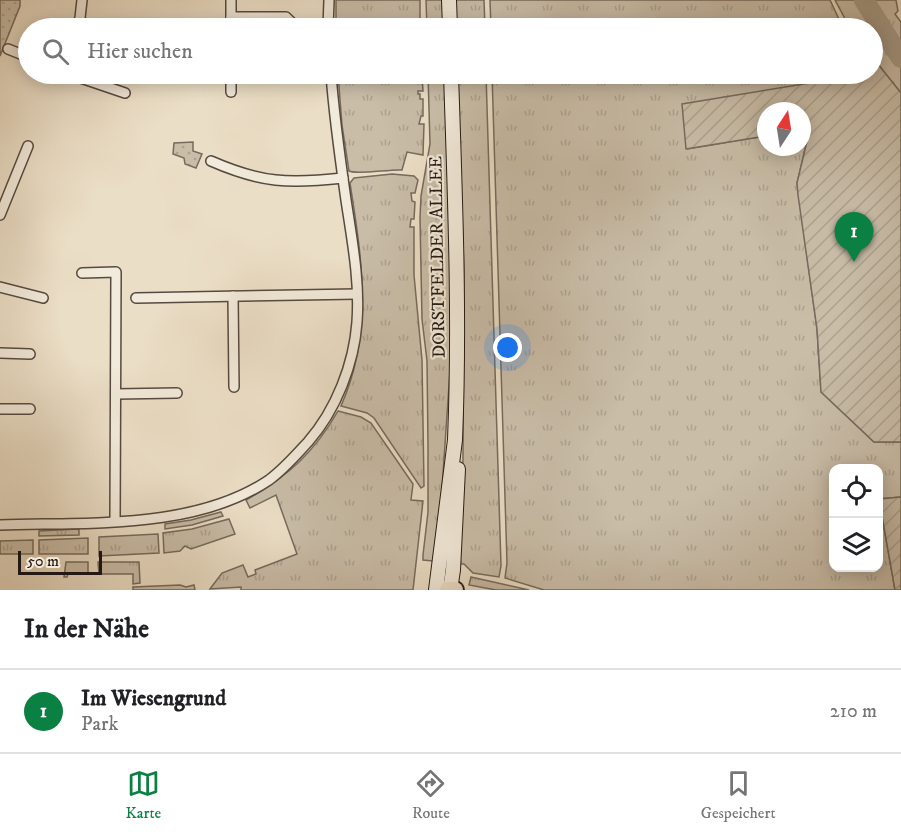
<!DOCTYPE html>
<html lang="de">
<meta charset="utf-8">
<style>
:root{--surface:#fff;--page:#f6f6f6;--text:#202124;--muted:#757577;--line:#e0e0e0;--accent:#0b8043}
body{margin:0;font-family:"IM FELL DW Pica",serif;background:var(--page);color:var(--text)}
.controls{position:absolute;right:18px;bottom:18px;display:grid;overflow:hidden;border-radius:12px;box-shadow:0 3px 15px #0003}
.controls button{width:54px;height:54px;display:grid;place-items:center;padding:0;border:0;border-bottom:2px solid var(--line);background:var(--surface);color:var(--text);font:30px sans-serif}
.compass{position:absolute;left:757px;top:102px;width:54px;height:54px;border-radius:50%;background:var(--surface);box-shadow:0 3px 15px #0003;rotate:12deg}
.scale{position:absolute;left:18px;bottom:15px;width:84px;box-sizing:border-box;padding-left:6px;border:3px solid #241913;border-top:0;font-size:16px;line-height:21px;white-space:nowrap;color:#241913;-webkit-text-stroke:4px #f2eada;paint-order:stroke}
.you{position:absolute;left:508px;top:348px;width:21px;height:21px;margin:-15px;border:4px solid #fff;border-radius:50%;background:#1a73e8;box-shadow:0 0 0 9px #1a73e833}
.badge{display:grid;place-items:center;width:39px;height:39px;border-radius:50%;background:var(--accent);color:#fff;font-size:20px;font-weight:700}
.pin{position:absolute;translate:-50% -50px;filter:drop-shadow(0 2px 3px #0008)}
.pin::after{content:'';position:absolute;top:32px;width:21px;height:18px;background:inherit;clip-path:polygon(0 0,100% 0,50% 100%)}
.list{margin:0;padding:0;list-style:none}
h2{display:flex;justify-content:space-between;align-items:center;height:78px;margin:0;padding:0 24px;font-size:26px}
h2 small{font-size:20px;font-weight:400;color:var(--muted)}
.list li{display:grid;grid-template-columns:39px 1fr auto;gap:18px;align-items:center;box-sizing:border-box;height:84px;padding:0 24px;border-top:2px solid var(--line)}
.list b{display:block;font-size:22px;white-space:nowrap}
.list p{margin:0;font-size:20px;white-space:nowrap;color:var(--muted)}
.list em{font-size:20px;font-style:normal;color:var(--muted)}
.icon{flex:none;width:33px;height:33px;fill:none;stroke:currentColor;stroke-width:2;stroke-linecap:round;stroke-linejoin:round}
.map{position:relative;flex:none;width:901px;height:590px;overflow:hidden}
.search{position:absolute;background:var(--surface);box-shadow:0 3px 15px #0003;left:18px;right:18px;top:18px;height:66px;display:flex;align-items:center;gap:15px;box-sizing:border-box;padding:0 21px;border-radius:33px;color:var(--muted);font-size:22px}
.sheet{height:162px;background:var(--surface)}
nav{display:flex;justify-content:space-around;align-items:center;box-sizing:border-box;height:84px;border-top:2px solid var(--line);background:var(--surface);font-size:16px;color:var(--muted)}
nav a{display:grid;justify-items:center;gap:3px}
nav .on{color:var(--accent)}
.map>svg:first-child{display:block}
</style>
<div class="map">
<svg width="901" height="590" viewBox="0 0 901 590">
<defs>
<pattern id="grass-tufts" width="24" height="20" patternUnits="userSpaceOnUse" patternTransform="scale(1.5)"><rect width="24" height="20" fill="#c9bda8"/><path d="M3 7l-1-3M5 7V3M7 7l1-3M15 17l-1-3M17 17v-4M19 17l1-3" fill="none" stroke="#aca290"/></pattern>
<pattern id="park-dots" width="8" height="8" patternUnits="userSpaceOnUse" patternTransform="scale(1.5)"><rect width="8" height="8" fill="#c9bda8"/><path d="M2 2h.1M6 6h.1" fill="none" stroke="#aca290" stroke-width="1.8" stroke-linecap="round"/></pattern>
<pattern id="garden-furrows" width="10" height="10" patternUnits="userSpaceOnUse" patternTransform="scale(1.5)"><rect width="10" height="10" fill="#c9bda8"/><path d="M-1 1l2-2M0 10L10 0M9 11l2-2" fill="none" stroke="#aca290"/></pattern>
</defs>
<rect width="100%" height="100%" fill="#ebdec6"/>
<filter id="stains"><feTurbulence type="fractalNoise" baseFrequency=".00333" numOctaves="4"/><feColorMatrix values="0 0 0 0 .2 0 0 0 0 .09 0 0 0 0 .02 0 0 0 .5 -.17"/></filter>
<radialGradient id="worn" r=".72"><stop offset=".6" stop-color="#630" stop-opacity="0"/><stop offset="1" stop-color="#630" stop-opacity=".3"/></radialGradient>
<g fill="url(#grass-tufts)" stroke="#766b5e" stroke-width="1.5" fill-rule="evenodd">
<polygon points="336,0 420,0 420,20 416,24 340,25 336,21"/>
<polygon points="426,0 443,0 444,28 427,28"/>
<polygon points="455,0 484,0 485,28 456,28"/>
<polygon points="490,0 830,0 843,28 491,28"/>
<polygon points="835,0 896,0 898,11 895,14 901,22 901,93 873,58 872,28 850,28"/>
<polygon points="244,23 279,23 285,28 238,28 240,24"/>
<path d="M338,74H422L423,91H418V94H420V99H423V116H421L419,124H424L423,155L407,152L402,170C391,169 356,175 349,171L342,125Z"/>
<polygon points="428,74 445,74 452,341 441,503 433,561 423,560 423,555 428,512 428,445 427,361 422,319 420,218 421,196 430,144"/>
<polygon points="457,74 486,74 501,566 499,577 473,573 464,564 458,564 463,459 464,270"/>
<path d="M492,74H827L822,81L687,149L766,136V147H802V130L810,128L797,183L817,329L821,392L874,442H901V497L879,499L895,590H544L505,578L507,563ZM834,469H878V568H834Z"/>
<path d="M392,174L414,176L418,180L415,193H411L412,201L415,202L414,219H411L410,227H414V275L422,360L424,486L421,488L374,418L367,413L341,406C374,332 362,260 350,183L354,178Z"/>
<path d="M338,411L361,417L371,423L413,484L411,500L423,501L413,590H241V587L210,589L222,573L243,565L248,577L256,574L255,570L297,554L276,495L250,508L246,500C288,476 314,453 338,411Z"/>
<polygon points="221,512 223,516 192,525 165,529 165,524 191,520"/>
<polygon points="229,519 235,534 191,549 185,546 180,551 164,553 163,533 192,529"/>
<polygon points="79,529 79,535 39,536 39,531"/>
<polygon points="158,534 159,553 99,556 99,537"/>
<polygon points="88,538 88,554 39,554 39,540"/>
<polygon points="33,540 33,554 0,554 0,541"/>
<polygon points="66,562 88,562 88,574 68,574 67,577 64,577"/>
<polygon points="98,562 139,562 140,583 133,584 133,574 99,574"/>
<polygon points="471,577 529,590 496,590 469,585"/>
<polygon points="180,585 186,587 194,585 195,590 133,590 133,587"/>
</g>
<g fill="url(#park-dots)" stroke="#766b5e" stroke-width="1.5">
<polygon points="0,0 20,0 20,6 0,56"/>
<polygon points="193,142 193,151 202,154 196,168 185,164 184,158 173,154 174,143"/>
</g>
<g fill="url(#garden-furrows)" stroke="#766b5e" stroke-width="1.5">
<polygon points="873,58 901,93 901,442 874,442 821,392 817,329 798,195 797,183 810,129 802,130 802,111 766,111 766,136 686,149 682,104 822,81 827,74 872,74"/>
<polygon points="901,497 901,590 895,590 879,499"/>
</g>
<g fill="none" stroke-linecap="round" stroke-linejoin="round">
<polyline stroke="#a79b89" stroke-width="20" points="864,0 901,58"/>
<g stroke="#564a40" stroke-width="12">
<g id="street">
<polyline points="231,0 231,28"/>
<polyline points="231,17 286,17 297,28"/>
<polyline points="76,28 80,18 82,0"/>
<polyline points="328,28 329,0"/>
<polyline points="8,49 28,57"/>
<polyline points="69,74 125,93"/>
<polyline points="231,74 231,92"/>
<path d="M211,161C261,183 289,184 343,178"/>
<polyline points="0,215 28,146"/>
<polyline points="82,273 116,272 115,521"/>
<polyline points="0,287 43,298"/>
<polyline points="233,296 234,387"/>
<polyline points="136,298 357,294"/>
<polyline points="0,353 30,354"/>
<polyline points="116,394 177,393"/>
<polyline points="0,409 30,409"/>
<path d="M0,525C87,522 195,530 269,480C284,469 296,455 308,442C336,410 354,364 357,322C360,281 352,240 346,200C340,158 334,116 331,74"/>
</g>
</g>
<g stroke="#241913" stroke-width="16">
<g id="secondary">
<polyline points="449,0 450,28"/>
<path d="M436,590L455,440C460,318 455,196 451,74"/>
<polyline points="450,590 453,570 458,469"/>
</g>
</g>
<g stroke="#241913" stroke-width="20">
<polyline id="highway" points="448,590 455,590"/>
</g>
<use href="#street" stroke="#f2eada" stroke-width="9"/>
<use href="#secondary" stroke="#f2eada" stroke-width="14"/>
<use href="#highway" stroke="#ebdec6" stroke-width="16"/>
</g>
<g text-anchor="middle" stroke-width="4.5" stroke-linejoin="round" paint-order="stroke">
<g font-size="18" fill="#241913" stroke="#f2eada">
<text transform="translate(437 257) rotate(-91)" y="6">DORSTFELDER ALLEE</text>
</g>
</g>
<rect width="100%" height="100%" filter="url(#stains)"/>
<rect width="100%" height="100%" fill="url(#worn)"/>
</svg>
<div class="controls">
<button><svg class="icon" aria-label="locate" viewBox="0 0 24 24"><circle cx="12" cy="12" r="6"/><path d="M12 2v4M12 18v4M2 12h4M18 12h4"/></svg></button>
<button><svg class="icon" aria-label="layers" viewBox="0 0 24 24"><path d="M12 4l9 5-9 5-9-5zM3 14l9 5 9-5"/></svg></button>
</div>
<svg class="compass" viewBox="-18 -18 36 36"><path d="M0-13l5 13h-10z" fill="#e53935"/><path d="M0 13l5-13h-10z" fill="#757577"/></svg>
<div class="scale">50 m</div>
<div class="you"></div>
<div class="pin badge" style="left:854px;top:262px">1</div>
<div class="search"><svg class="icon" aria-label="search" viewBox="0 0 24 24"><circle cx="10" cy="10" r="6"/><path d="M15 15l6 6"/></svg>Hier suchen</div>
</div>
<section class="sheet">
<h2>In der Nähe<small></small></h2>
<ul class="list">
<li><span class="badge">1</span><div><b>Im Wiesengrund</b><p>Park</p></div><em>210 m</em></li>
</ul>
</section>
<nav>
<a class="on"><svg class="icon" aria-label="map" viewBox="0 0 24 24"><path d="M3 6l6-2 6 2 6-2v14l-6 2-6-2-6 2zM9 4v14M15 6v14"/></svg>Karte</a>
<a><svg class="icon" aria-label="directions" viewBox="0 0 24 24"><path d="M12 3l9 9-9 9-9-9zM9 14v-3h6M13 9l2 2-2 2"/></svg>Route</a>
<a><svg class="icon" aria-label="saved" viewBox="0 0 24 24"><path d="M7 4h10v16l-5-4-5 4z"/></svg>Gespeichert</a>
</nav>
